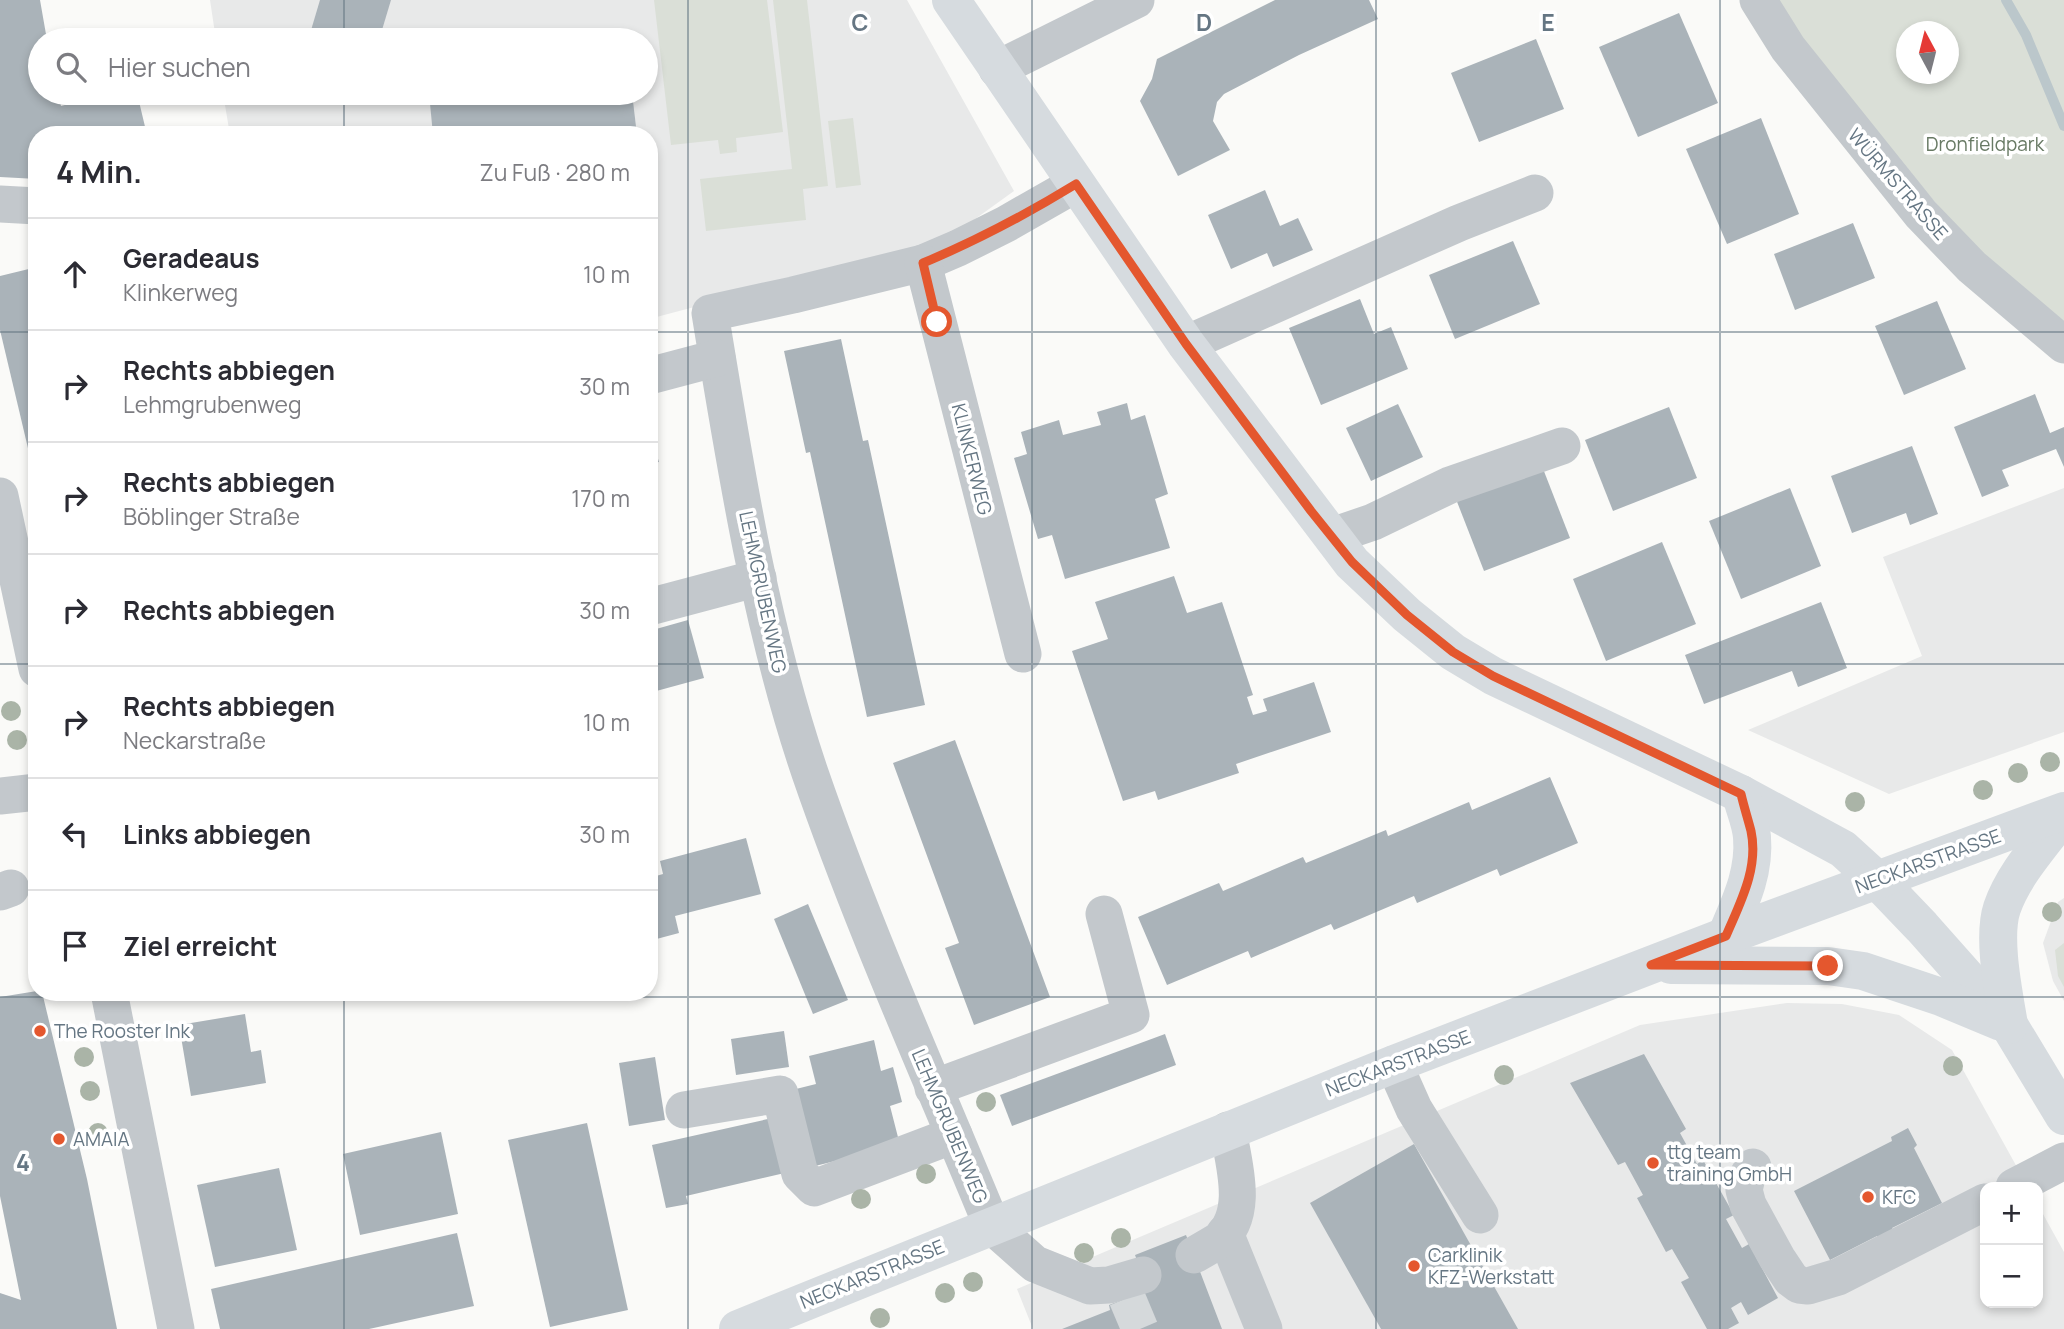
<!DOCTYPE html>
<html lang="de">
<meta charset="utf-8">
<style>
:root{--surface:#fff;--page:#f7f7f7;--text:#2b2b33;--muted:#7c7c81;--line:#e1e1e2}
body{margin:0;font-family:Manrope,sans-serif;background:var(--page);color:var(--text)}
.controls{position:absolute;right:21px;bottom:21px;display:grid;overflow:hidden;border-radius:14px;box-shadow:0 4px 10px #0003}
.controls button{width:63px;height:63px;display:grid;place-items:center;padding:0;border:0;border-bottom:2px solid var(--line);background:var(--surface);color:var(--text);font:35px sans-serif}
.compass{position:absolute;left:1896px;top:21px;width:63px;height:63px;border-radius:50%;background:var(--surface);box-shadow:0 4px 10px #0003;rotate:353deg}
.stop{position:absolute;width:21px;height:21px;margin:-16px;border:5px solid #e4572e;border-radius:50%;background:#fff}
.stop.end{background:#e4572e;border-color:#fff;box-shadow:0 2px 7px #0008}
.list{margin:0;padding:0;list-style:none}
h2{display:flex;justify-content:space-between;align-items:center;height:91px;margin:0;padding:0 28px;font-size:30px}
h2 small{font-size:23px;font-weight:400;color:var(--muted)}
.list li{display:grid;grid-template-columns:46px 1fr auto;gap:21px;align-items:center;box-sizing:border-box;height:112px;padding:0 28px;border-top:2px solid var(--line)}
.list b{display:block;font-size:26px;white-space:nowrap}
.list p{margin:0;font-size:23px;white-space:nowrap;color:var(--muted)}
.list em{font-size:23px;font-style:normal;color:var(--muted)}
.icon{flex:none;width:38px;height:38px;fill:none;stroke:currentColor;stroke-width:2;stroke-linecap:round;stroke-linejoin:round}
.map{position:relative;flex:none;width:2064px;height:1329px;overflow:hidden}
.search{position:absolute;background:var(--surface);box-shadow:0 4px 10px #0003;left:28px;top:28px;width:630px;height:77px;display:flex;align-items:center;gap:18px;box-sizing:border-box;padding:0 24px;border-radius:38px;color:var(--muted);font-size:26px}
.panel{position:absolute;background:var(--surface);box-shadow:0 4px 10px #0003;left:28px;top:126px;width:630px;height:875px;border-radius:28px}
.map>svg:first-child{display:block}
</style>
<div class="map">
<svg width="2064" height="1329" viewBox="0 0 2064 1329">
<rect width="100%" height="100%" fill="#fafaf8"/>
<g fill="#e8e9e9">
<polygon points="210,0 907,0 1014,191 946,240 649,319 649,135 230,135 223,93 646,93 646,40 216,40"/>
<polygon points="2064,488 2064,732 1889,794 1748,730 1922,656 1883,557"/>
<polygon points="2064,898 2064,1001 2053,981 2043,943 2058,902"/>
<polygon points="1787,1003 1842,1004 1899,1015 1952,1050 2028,1187 1985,1187 1985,1303 2038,1303 2038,1205 2064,1252 2064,1329 1033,1329 1017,1289 1640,1025"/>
</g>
<g fill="#dadfd7" fill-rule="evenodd">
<polygon points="654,0 767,0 783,132 736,138 737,152 720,154 718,140 671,145"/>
<polygon points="773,0 807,0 828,186 803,189 806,220 706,231 700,179 792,169"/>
<path d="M1778,0H2064V330L1994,271L1824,73ZM1906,32H1948V74H1906Z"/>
<polygon points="853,118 861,185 836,188 828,121"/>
<polygon points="2064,943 2064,987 2058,976 2055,950"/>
</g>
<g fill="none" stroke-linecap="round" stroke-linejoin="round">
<polyline stroke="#bbc7cb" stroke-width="10" points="2006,0 2026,35 2064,126"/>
</g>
<g fill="#aab3b9">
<polygon points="0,0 40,0 47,40 40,40 40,93 58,93 61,106 111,93 137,93 147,135 37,135 37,179 0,177"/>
<polygon points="320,0 391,0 379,40 321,40 309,37"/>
<polygon points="1275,0 1369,0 1378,19 1299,55 1224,94 1217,102 1213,121 1230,150 1178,176 1140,101 1152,79 1157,59"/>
<polygon points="1679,13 1718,103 1638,137 1599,47"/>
<polygon points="590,32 591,40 563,40 562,35"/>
<polygon points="1536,39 1564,109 1479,142 1451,73"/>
<polygon points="429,93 632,93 637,135 433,135"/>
<polygon points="1761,118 1799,214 1727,244 1686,149"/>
<polygon points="1265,190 1280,226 1298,218 1313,250 1273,267 1267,253 1231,269 1208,215"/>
<polygon points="1853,223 1875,278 1795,310 1774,254"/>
<polygon points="1513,241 1540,304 1455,339 1429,275"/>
<polygon points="649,265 657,318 649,319"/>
<polygon points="37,267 37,481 36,482 0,330 0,276"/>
<polygon points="1360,299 1374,334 1391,327 1408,369 1321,405 1289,328"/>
<polygon points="1937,301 1966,369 1904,395 1875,326"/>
<polygon points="841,339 863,441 868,440 925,705 867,717 810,452 806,453 784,351"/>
<polygon points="2035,394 2050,433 2064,427 2064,467 2056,449 2002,470 2009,486 1982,497 1954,427"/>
<polygon points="1127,403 1131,420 1145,415 1168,494 1155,499 1170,548 1065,579 1052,535 1038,539 1014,458 1027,454 1021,432 1059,420 1063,435 1101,425 1097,412"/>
<polygon points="1398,404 1423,457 1371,481 1346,428"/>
<polygon points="1669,407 1697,478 1613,511 1585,440"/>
<polygon points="649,430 659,462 649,464"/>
<polygon points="1912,446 1938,514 1910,525 1906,513 1852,533 1831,476"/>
<polygon points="1540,461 1570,538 1484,571 1454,494"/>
<polygon points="1790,488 1821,566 1741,599 1709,521"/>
<polygon points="1662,542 1696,624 1606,661 1573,579"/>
<polygon points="1174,576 1187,613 1222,602 1253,695 1247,697 1253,715 1267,711 1263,699 1314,682 1331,732 1236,764 1239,773 1158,800 1155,791 1123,801 1072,651 1108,639 1095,602"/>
<polygon points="1821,602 1847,668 1798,687 1792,671 1704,704 1685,655"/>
<polygon points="688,620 704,678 649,693 649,631"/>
<polygon points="955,740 1050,997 974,1025 945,948 959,943 893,763"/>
<polygon points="1550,777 1578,843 1500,876 1497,869 1417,903 1414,896 1334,930 1331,924 1251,958 1248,951 1167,985 1138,917 1219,883 1223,891 1303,857 1306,863 1386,830 1388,836 1469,802 1472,810"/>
<polygon points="746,838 761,894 675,916 679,933 649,941 649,878 663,874 660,861"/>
<polygon points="808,904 848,1000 813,1014 774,919"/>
<polygon points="37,991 42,992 87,1179 117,1329 0,1329 0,1293 21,1300 0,1196 0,997"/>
<polygon points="424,992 452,992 452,993 426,1000"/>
<polygon points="245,1014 251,1052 261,1050 266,1083 191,1096 179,1025"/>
<polygon points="784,1031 789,1067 736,1075 731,1039"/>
<polygon points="1165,1034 1176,1065 1012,1126 1000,1095"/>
<polygon points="874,1040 881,1071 893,1067 902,1102 890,1106 900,1145 811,1167 792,1090 816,1084 809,1056"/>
<polygon points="1644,1054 1686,1129 1680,1133 1697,1164 1703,1160 1734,1215 1726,1219 1742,1248 1749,1244 1778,1298 1748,1315 1741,1302 1731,1308 1739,1323 1728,1329 1707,1329 1681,1282 1689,1278 1672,1249 1666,1252 1637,1198 1643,1195 1625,1162 1618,1165 1570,1083"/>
<polygon points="655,1057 665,1120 629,1126 619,1063"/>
<polygon points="777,1117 789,1172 686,1196 688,1204 666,1208 652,1145"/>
<polygon points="587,1123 628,1310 550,1327 508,1140"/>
<polygon points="1908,1128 1917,1145 1914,1148 1942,1203 1892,1228 1895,1234 1880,1242 1877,1236 1830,1260 1794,1191 1892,1141 1891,1137"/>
<polygon points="441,1132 458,1214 360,1235 343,1154"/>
<polygon points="1414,1144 1518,1329 1381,1329 1310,1203"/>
<polygon points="279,1168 297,1250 215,1267 197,1185"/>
<polygon points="457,1233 474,1306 369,1329 220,1329 211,1289"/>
<polygon points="1186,1235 1222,1329 1062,1329 1110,1310 1109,1305 1148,1290 1135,1255"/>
</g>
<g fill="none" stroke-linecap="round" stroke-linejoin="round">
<polyline stroke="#d5d9db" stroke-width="37" stroke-dasharray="37 18" stroke-linecap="butt" points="1127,1298 1140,1329"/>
<g stroke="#c3c8cc" stroke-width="37">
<polyline points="1758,0 1788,48 1921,214 1972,267 2064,345"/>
<polyline points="997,69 1136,0"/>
<path d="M1076,184L1006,224L958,248L923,263L793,295L710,313C735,465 760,626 810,773C863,927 930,1075 992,1226L1035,1264L1090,1286L1109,1285L1143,1275"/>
<polyline points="0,204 37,206"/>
<polyline points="923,263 1023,654"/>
<polyline points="1186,344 1459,223 1535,193"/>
<polyline points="649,376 717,358"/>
<polyline points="0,496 37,669"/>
<polyline points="1332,536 1373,522 1450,485 1562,446"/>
<polyline points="649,607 758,578"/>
<polyline points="0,796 37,792"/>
<polyline points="0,892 11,888"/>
<polyline points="109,992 176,1329"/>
<polyline points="1394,1064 1414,1109 1480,1215"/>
<polyline points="933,1088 1131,1015 1104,914"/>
<polyline points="684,1110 780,1094 800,1174 814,1188 954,1135"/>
<polyline points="1753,1167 1747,1177 1744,1190 1748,1205 1777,1258 1791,1279 1799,1285 1808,1286 1838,1277 1985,1202"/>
<polyline points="2014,1187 2064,1161"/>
<polyline points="1225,1233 1264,1329"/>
<path d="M1194,1255C1201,1251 1210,1246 1218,1241C1250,1215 1234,1165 1228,1130"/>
</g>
<g stroke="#d6dbdf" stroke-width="38">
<polyline points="951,0 1186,344 1352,563 1407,615 1453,652 1493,676 1741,794 1843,849 1877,880 1922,927 2009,1025 2064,1116"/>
<path d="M1726,936C1740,903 1755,873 1752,837C1751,823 1744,808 1741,794"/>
<polyline points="1671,965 1828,966 1863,971 1941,997 2001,1022"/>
<path d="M2009,1025C2004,994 1992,938 2002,908C2014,873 2043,843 2064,814"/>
<polyline points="738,1329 1394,1064 1726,936 2064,811"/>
</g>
</g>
<g fill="#aab4a7">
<circle cx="11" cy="711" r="10"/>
<circle cx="17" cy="740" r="10"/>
<circle cx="2050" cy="762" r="10"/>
<circle cx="2018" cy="773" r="10"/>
<circle cx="1983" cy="790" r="10"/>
<circle cx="1855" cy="802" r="10"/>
<circle cx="2052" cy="912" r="10"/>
<circle cx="84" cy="1057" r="10"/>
<circle cx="1953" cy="1066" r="10"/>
<circle cx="1504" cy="1075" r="10"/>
<circle cx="90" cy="1091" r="10"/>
<circle cx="986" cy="1102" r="10"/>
<circle cx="98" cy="1133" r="10"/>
<circle cx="926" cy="1174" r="10"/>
<circle cx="861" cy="1199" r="10"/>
<circle cx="1121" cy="1238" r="10"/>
<circle cx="1084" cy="1253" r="10"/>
<circle cx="973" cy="1282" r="10"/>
<circle cx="945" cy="1293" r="10"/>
<circle cx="880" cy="1318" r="10"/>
</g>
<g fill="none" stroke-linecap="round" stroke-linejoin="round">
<path stroke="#e4572e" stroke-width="9" d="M937,322L923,263C976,241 1027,214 1076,184L1186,344L1311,511L1352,562L1407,615L1453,652L1493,676L1741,794C1744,807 1748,819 1751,831C1759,868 1740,903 1726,936L1651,965L1828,966"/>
</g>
<path fill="none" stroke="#657683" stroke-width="2" stroke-opacity="0.55" d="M344,0V40M688,0V1329M1032,0V1329M1376,0V1329M1720,0V1329M344,93V135M0,332H37M649,332H2064M0,664H37M649,664H2064M344,992V1329M0,997H2064"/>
<g fill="#e4572e" stroke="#fff" stroke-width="2.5">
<circle cx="40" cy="1031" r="7"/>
<circle cx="59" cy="1139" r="7"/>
<circle cx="1653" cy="1163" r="7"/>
<circle cx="1868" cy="1197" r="7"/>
<circle cx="1414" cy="1266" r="7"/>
</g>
<g text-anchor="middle" stroke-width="7" stroke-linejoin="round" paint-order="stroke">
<g font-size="19" fill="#687a64" stroke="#fff">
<text x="1985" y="151">Dronfieldpark</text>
</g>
<g font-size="19" fill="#657683" stroke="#fff">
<text transform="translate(1898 184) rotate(49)" y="7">WÜRMSTRASSE</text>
<text transform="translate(972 459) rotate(76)" y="7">KLINKERWEG</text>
<text transform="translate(763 592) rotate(78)" y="7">LEHMGRUBENWEG</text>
<text transform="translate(1928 861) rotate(-20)" y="7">NECKARSTRASSE</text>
<text transform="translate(1398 1063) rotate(-21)" y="7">NECKARSTRASSE</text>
<text transform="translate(950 1126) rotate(67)" y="7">LEHMGRUBENWEG</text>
<text transform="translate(872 1274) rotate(-22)" y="7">NECKARSTRASSE</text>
</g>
<g font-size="19" fill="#657683" stroke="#fff" text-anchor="start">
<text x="54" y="1038">The Rooster Ink</text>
<text x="73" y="1146">AMAIA</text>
<text x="1667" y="1159">ttg team<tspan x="1667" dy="22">training GmbH</tspan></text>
<text x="1882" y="1204">KFC</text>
<text x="1428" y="1262">Carklinik<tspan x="1428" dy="22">KFZ-Werkstatt</tspan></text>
</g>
</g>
<g font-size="23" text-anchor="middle" font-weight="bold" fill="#657683" stroke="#fff" stroke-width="7" stroke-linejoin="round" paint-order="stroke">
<text x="860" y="31">C</text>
<text x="1204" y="31">D</text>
<text x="1548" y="31">E</text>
<text x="23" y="1171">4</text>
</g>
</svg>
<div class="controls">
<button>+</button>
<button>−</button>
</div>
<svg class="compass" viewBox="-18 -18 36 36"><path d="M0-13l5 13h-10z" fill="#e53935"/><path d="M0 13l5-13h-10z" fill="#7c7c81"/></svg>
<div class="stop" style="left:937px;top:322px"></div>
<div class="stop end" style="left:1828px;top:966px"></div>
<div class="search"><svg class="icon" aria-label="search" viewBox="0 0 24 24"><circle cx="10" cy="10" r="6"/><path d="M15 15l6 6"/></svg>Hier suchen</div>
<section class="panel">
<h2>4 Min.<small>Zu Fuß · 280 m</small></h2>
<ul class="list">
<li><svg class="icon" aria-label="ahead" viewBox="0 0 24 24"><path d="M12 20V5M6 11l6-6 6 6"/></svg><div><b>Geradeaus</b><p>Klinkerweg</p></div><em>10 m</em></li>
<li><svg class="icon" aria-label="right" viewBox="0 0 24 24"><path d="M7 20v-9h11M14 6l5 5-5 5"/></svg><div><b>Rechts abbiegen</b><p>Lehmgrubenweg</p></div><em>30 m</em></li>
<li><svg class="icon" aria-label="right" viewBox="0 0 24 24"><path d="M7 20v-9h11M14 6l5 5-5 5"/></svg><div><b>Rechts abbiegen</b><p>Böblinger Straße</p></div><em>170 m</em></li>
<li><svg class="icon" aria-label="right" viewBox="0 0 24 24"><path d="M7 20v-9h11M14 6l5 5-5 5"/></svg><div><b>Rechts abbiegen</b></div><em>30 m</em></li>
<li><svg class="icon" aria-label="right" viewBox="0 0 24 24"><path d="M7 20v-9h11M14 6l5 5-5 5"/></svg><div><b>Rechts abbiegen</b><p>Neckarstraße</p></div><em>10 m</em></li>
<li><svg class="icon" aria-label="left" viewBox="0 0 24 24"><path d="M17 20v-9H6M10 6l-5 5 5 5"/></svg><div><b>Links abbiegen</b></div><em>30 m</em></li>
<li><svg class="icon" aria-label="arrive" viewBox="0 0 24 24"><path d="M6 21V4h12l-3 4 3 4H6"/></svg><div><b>Ziel erreicht</b></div></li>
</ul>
</section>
</div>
